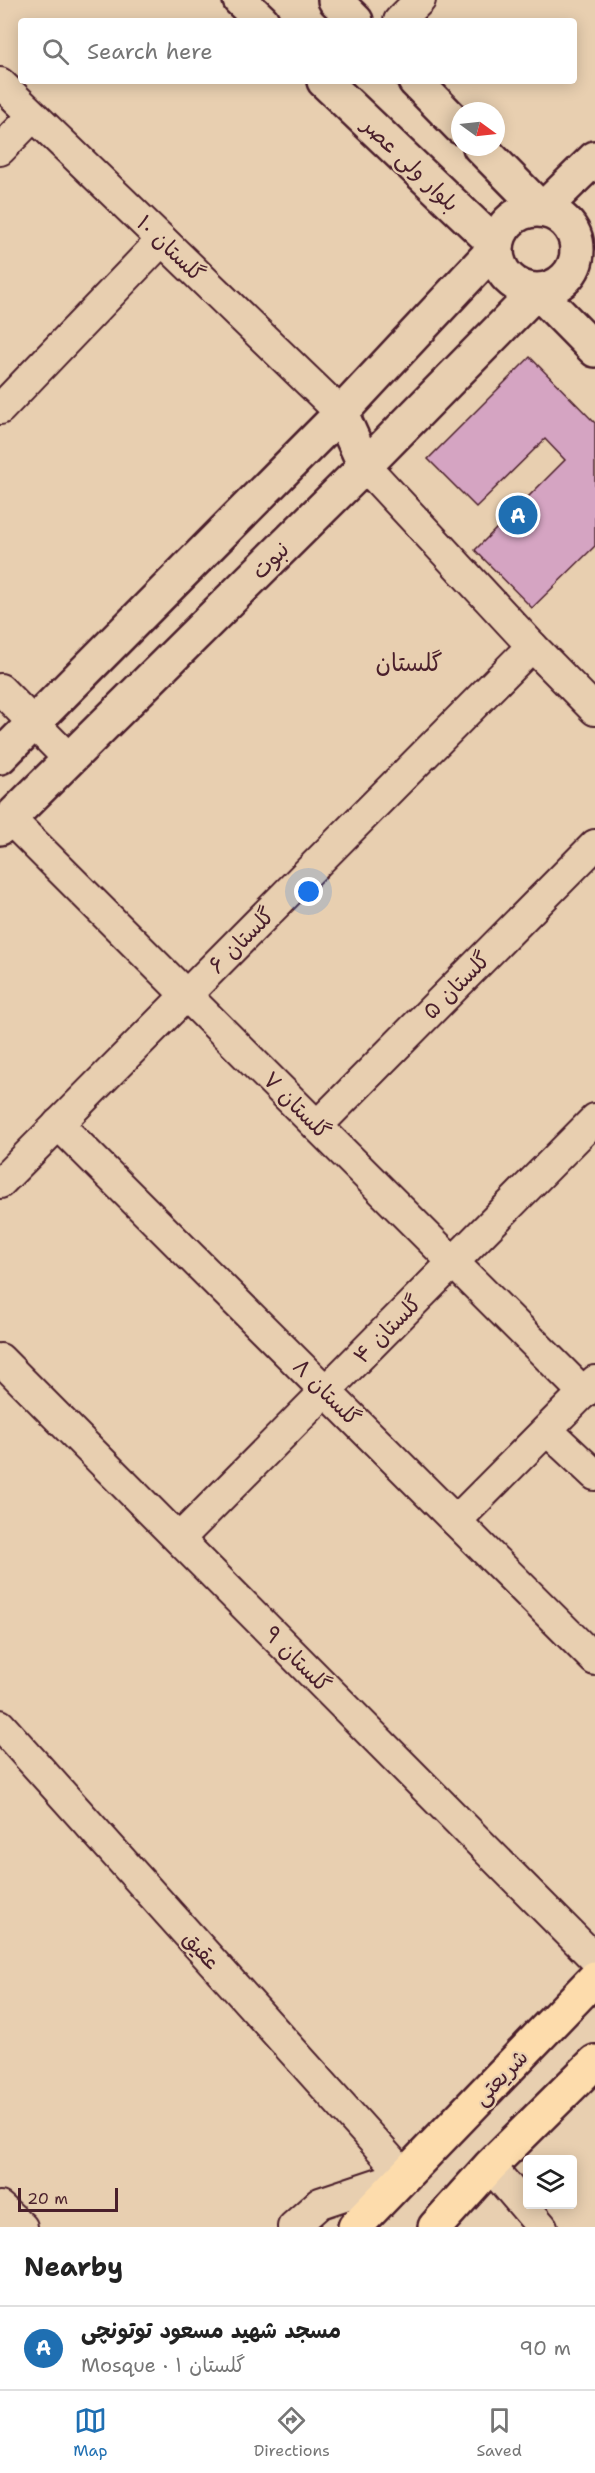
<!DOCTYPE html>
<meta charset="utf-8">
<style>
:root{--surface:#fff;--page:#f6f6f6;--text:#222;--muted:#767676;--line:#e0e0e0;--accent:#1f6fb2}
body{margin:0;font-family:"Shantell Sans","Playpen Sans Arabic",sans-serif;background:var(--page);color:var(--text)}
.controls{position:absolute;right:18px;bottom:18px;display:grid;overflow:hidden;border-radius:6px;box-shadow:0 3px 15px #0003}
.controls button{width:54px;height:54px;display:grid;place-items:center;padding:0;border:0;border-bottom:2px solid var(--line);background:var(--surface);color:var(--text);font:30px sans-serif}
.compass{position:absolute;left:451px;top:102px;width:54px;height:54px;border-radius:50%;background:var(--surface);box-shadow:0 3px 15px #0003;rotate:105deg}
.scale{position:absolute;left:18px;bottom:15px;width:100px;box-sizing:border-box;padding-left:6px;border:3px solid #4a1f2b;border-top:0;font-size:16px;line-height:21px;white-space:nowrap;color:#4a1f2b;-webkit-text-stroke:4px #e8cfb0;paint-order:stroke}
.you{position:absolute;left:309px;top:892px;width:21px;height:21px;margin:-15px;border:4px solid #fff;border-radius:50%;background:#1a73e8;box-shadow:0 0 0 9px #1a73e833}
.badge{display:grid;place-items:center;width:39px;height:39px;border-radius:50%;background:var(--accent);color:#fff;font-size:20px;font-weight:700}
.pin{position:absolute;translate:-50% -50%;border:3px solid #fff;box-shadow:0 2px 6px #0006}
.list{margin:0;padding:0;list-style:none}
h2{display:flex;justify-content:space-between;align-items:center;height:78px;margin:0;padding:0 24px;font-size:26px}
h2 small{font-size:20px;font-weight:400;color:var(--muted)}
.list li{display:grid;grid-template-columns:39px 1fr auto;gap:18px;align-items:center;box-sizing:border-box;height:84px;padding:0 24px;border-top:2px solid var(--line)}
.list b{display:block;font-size:22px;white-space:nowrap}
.list p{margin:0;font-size:20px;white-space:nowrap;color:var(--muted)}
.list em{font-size:20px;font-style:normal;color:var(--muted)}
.icon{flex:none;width:33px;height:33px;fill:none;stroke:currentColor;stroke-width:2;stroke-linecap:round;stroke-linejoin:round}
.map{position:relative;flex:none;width:595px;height:2227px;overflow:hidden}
.search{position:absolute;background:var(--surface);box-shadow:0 3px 15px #0003;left:18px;right:18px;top:18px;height:66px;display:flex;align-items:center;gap:15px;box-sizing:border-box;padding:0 21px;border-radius:6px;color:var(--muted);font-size:22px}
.sheet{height:162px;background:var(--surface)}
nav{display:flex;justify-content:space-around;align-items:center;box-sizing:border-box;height:84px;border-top:2px solid var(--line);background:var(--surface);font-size:16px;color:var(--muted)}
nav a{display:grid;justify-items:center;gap:3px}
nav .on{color:var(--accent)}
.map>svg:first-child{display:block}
</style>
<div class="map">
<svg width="595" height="2227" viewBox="0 0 595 2227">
<rect width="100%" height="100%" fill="#e8cfb0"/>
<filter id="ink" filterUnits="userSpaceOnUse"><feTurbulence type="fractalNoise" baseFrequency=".0167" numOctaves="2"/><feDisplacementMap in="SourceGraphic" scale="12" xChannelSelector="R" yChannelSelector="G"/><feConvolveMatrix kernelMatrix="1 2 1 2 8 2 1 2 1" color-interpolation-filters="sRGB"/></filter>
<g filter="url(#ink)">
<polygon fill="#d5a4c2" stroke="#4a1f2b" stroke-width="1.5" points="530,357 595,423 595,546 532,608 475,550 565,460 545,439 476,507 428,459"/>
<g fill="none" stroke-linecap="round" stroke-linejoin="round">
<g stroke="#4a1f2b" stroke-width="34">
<g id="street">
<polyline points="399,21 420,0"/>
<polyline points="0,83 341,413"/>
<polyline points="0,150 33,116"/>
<polyline points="0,409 162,240"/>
<polyline points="365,466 532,646 595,710"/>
<polyline points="0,689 69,759"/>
<polyline points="9,818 584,1393"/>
<polyline points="58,1124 595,1660"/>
<polyline points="317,1126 595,845"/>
<polyline points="0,1183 532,646"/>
<polyline points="0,1359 595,1959"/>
<polyline points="547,1430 595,1475"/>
<polyline points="456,1521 595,1381"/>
<polyline points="179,1539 595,1119"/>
<polyline points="0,1725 404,2175 320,2203 293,2227"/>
<polyline points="490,2166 542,2227"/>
<polyline points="0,2207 22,2227"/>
</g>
</g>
<g stroke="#4a1f2b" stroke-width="38">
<g id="secondary">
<polyline points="240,0 262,21"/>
<polyline points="335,0 356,21"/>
<polyline points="415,81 460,127"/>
<polyline points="480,147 542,210 595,158"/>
<circle cx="537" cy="250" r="40"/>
<polyline points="341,413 365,466"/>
<polyline points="0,757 341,413 497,246 324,81"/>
<polyline points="0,828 365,466 537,291 595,350"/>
</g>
</g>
<g stroke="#4a1f2b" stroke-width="38">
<g id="primary">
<polyline points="355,2227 595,1978"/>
<polyline points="435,2227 490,2166 595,2062"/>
</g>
</g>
<use href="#street" stroke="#e8cfb0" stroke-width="30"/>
<use href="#secondary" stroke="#e8cfb0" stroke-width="33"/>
<use href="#primary" stroke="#fddcac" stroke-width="33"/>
</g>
</g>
<g text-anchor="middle" stroke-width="4.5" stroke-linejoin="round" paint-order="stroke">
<g font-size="22" fill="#4a1f2b" stroke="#e8cfb0">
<text transform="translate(411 164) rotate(44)" y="8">بلوار ولی عصر</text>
<text transform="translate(171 248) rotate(44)" y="8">گلستان ۱۰</text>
<text transform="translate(270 560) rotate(-45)" y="8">نبوت</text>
<text transform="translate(241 940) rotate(-45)" y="8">گلستان ۶</text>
<text transform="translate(456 985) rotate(-45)" y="8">گلستان ۵</text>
<text transform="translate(297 1105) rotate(45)" y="8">گلستان ۷</text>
<text transform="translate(387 1329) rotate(-45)" y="8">گلستان ۴</text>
<text transform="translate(327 1392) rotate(45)" y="8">گلستان ۸</text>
<text transform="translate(298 1659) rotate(45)" y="8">گلستان ۹</text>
<text transform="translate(202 1950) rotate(48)" y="8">عقیق</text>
<text transform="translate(500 2077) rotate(-46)" y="8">شریعتی</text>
</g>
<g font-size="24" fill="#4a1f2b" stroke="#e8cfb0">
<text x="409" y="671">گلستان</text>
</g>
</g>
</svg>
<div class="controls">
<button><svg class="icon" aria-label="layers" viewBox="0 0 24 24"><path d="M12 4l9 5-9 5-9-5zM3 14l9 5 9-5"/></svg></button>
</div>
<svg class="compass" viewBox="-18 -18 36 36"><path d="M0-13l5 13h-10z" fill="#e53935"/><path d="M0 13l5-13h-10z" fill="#767676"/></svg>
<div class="scale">20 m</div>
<div class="you"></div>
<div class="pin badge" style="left:518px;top:515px">A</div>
<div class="search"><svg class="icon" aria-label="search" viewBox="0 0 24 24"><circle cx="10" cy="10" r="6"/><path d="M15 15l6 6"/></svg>Search here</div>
</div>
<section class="sheet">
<h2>Nearby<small></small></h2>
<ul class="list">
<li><span class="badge">A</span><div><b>مسجد شهید مسعود توتونچی</b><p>Mosque · گلستان ۱</p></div><em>90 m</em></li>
</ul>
</section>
<nav>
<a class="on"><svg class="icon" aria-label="map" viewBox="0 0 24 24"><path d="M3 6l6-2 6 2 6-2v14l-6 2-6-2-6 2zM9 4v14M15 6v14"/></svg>Map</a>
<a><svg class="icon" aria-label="directions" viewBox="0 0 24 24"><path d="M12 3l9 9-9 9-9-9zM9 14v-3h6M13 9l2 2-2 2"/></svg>Directions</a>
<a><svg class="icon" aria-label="saved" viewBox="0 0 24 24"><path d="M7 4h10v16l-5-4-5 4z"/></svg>Saved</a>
</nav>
